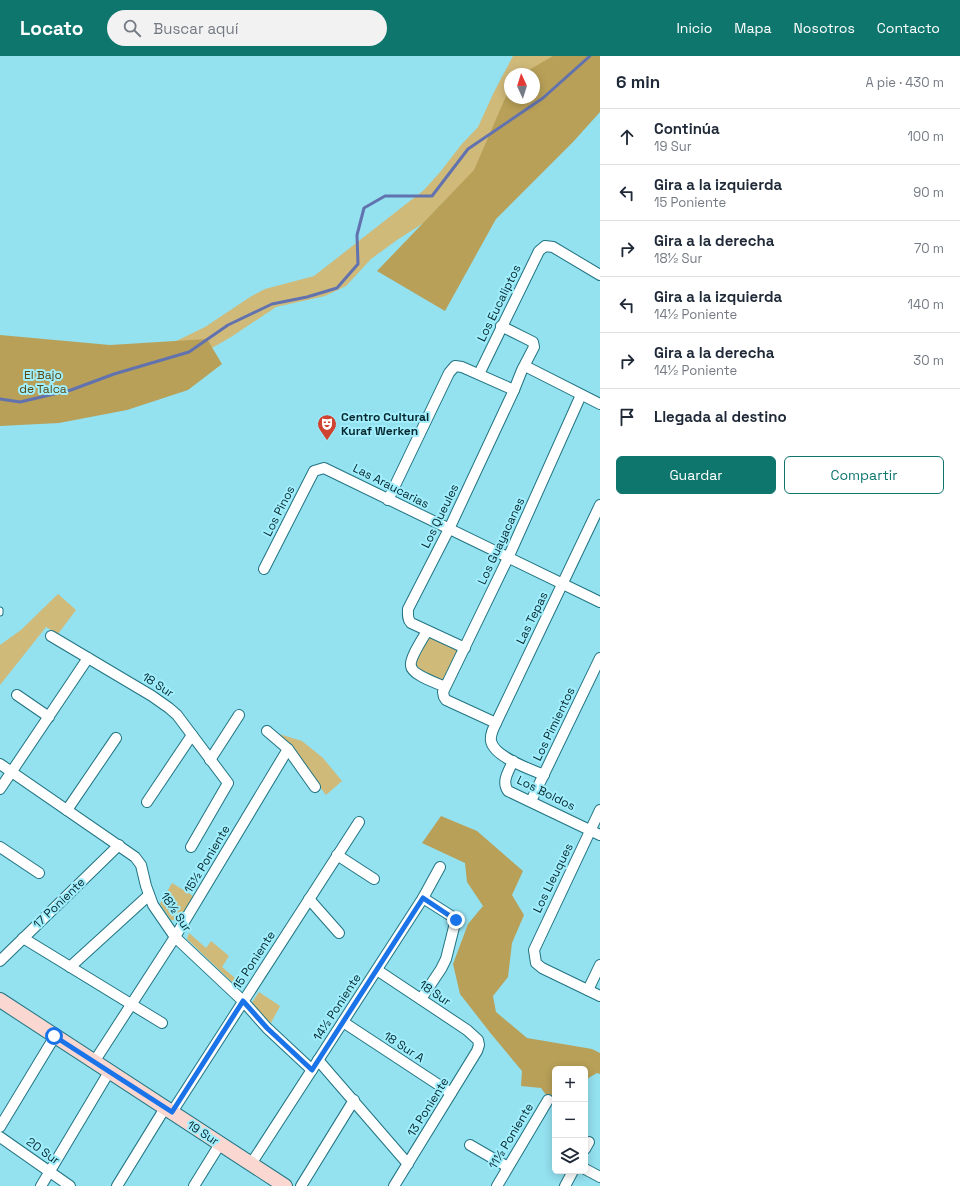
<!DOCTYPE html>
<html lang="es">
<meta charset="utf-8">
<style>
:root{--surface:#fff;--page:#f2f2f3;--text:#1f2937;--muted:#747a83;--line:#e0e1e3;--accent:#0f766e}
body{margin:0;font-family:"Space Grotesk",sans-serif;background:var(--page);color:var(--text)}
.controls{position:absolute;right:12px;bottom:12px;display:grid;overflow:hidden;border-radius:6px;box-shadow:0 2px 10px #0003}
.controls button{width:36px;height:36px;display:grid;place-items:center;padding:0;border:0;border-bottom:1px solid var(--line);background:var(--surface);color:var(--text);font:20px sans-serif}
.compass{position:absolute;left:504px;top:12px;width:36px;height:36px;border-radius:50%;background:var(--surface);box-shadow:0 2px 10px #0003;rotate:356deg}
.stop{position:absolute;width:12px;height:12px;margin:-9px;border:3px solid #1a73e8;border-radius:50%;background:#fff}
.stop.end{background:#1a73e8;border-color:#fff;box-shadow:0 1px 4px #0008}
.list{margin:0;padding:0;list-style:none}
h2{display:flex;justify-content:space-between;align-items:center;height:52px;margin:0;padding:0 16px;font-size:17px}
h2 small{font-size:13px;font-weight:400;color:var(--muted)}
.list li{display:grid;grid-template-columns:26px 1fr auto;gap:12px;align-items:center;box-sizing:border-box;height:56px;padding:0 16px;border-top:1px solid var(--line)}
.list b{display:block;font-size:15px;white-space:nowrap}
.list p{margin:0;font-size:13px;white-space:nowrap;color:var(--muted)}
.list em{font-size:13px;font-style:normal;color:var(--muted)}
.actions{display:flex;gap:8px;padding:12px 16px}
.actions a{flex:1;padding:9px 0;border:1px solid var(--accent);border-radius:6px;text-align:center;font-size:14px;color:var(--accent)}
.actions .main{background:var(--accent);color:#fff}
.icon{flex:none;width:22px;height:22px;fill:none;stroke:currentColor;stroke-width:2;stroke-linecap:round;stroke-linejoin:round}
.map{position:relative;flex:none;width:600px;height:1130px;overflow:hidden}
header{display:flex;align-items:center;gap:24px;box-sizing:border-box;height:56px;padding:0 20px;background:var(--accent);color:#fff}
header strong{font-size:19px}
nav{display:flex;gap:22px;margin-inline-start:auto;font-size:14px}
.search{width:280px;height:36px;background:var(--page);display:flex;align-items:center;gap:10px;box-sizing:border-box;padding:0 14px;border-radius:22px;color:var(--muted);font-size:15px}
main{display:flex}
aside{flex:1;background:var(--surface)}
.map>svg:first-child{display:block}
</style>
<header>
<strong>Locato</strong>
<div class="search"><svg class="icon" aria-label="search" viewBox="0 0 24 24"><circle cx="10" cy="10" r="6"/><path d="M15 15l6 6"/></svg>Buscar aquí</div>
<nav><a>Inicio</a><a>Mapa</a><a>Nosotros</a><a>Contacto</a></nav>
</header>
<main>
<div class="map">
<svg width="600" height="1130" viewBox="0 0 600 1130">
<rect width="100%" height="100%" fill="#94e1f0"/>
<g fill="#d0ba7a">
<polygon points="513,0 558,0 543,7 530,18 510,18 510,42 518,42 494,85 465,133 439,157 397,184 371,203 346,230 325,240 276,251 231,281 186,307 144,327 135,328 92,344 57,344 24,347 0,342 0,293 12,301 27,301 47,297 71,295 95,299 116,305 133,306 205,271 250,241 265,233 314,220 424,134 441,115 461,89 478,71 494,36"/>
<polygon points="58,538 76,554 58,578 46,571 0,629 0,589 21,574"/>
<polygon points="427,575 465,592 445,631 415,617 411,604"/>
<polygon points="279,678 302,685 323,702 342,725 326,739"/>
<polygon points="172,827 193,840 181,865 171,864 160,848"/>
<polygon points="189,877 206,892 211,885 229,900 222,911 235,922 233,927 187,883"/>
<polygon points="259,936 280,950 271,967 251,948"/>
</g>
<g fill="#b8a058">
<polygon points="553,0 600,0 600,56 573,86 496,163 445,255 377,215 474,114 510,31 510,42 534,42 534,18 522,18"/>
<polygon points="0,279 110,289 207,283 222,308 188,334 127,354 59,367 0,370"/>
<polygon points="441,760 477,775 523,815 512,839 524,859 512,887 508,921 493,940 496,956 527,982 592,993 600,997 600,1018 597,1017 585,1024 585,1013 555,1013 555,1034 549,1043 541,1032 521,1030 522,1015 492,979 460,938 453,908 468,868 483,850 467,826 465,807 422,787"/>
</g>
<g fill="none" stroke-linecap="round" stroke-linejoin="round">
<polyline stroke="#6172af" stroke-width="3" points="0,343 20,346 71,334 114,318 189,296 228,269 272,248 307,241 337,232 358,208 357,179 364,152 385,140 432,140 468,93 543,42 590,0"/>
<g stroke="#217482" stroke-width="7">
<polyline id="lane" points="0,554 0,557"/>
</g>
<g stroke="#217482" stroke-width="12">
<g id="street">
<polyline points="525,310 600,348"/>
<polyline points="479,318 539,195 545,190 553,191 600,219"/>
<polyline points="388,444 449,317 455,310 462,311 514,334"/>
<polyline points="264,513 314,415 324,412 600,546"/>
<path d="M427,575C423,582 409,603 411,610C412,619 437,627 445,631"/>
<polyline points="51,580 152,640 169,652 177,659 228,727 191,791"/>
<path d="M465,592L411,567C407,563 408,558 408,553L449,473L514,334L522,314L534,291L533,286L501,270"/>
<polyline points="17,639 49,661"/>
<polyline points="496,667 446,644 444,641 443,636 508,502 581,339"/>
<polyline points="267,675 288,693 315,731"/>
<polyline points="210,704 239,659"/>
<path d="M513,705C509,715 501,725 508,735L600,779"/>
<polyline points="0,708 135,801 141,809 146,830 153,849 175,881 243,945 267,972 312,1014"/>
<path d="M544,719C530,713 494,701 491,685C490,679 493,673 496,667L600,449"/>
<polyline points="0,733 88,602"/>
<polyline points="531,745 600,602"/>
<polyline points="147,746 192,679"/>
<polyline points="67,754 116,682"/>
<polyline points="600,754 534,894 536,907 542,912 600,940"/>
<polyline points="0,791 39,817"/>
<polyline points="337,799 374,823"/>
<polyline points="309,843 339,877"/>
<polyline points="23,882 162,967"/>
<polyline points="0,905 119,789"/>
<polyline points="70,911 149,839"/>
<polyline points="377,914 467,974 478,984 479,989 477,995 394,1130"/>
<polyline points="588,934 600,909"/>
<polyline points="421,943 441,913 446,903 456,863 423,842"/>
<polyline points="343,966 451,1037"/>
<polyline points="318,1004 408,1108"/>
<polyline points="94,1006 175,881 288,693"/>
<polyline points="172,1056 359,766"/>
<polyline points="0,1071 55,980"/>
<polyline points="0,1081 70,1130"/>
<polyline points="470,1089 508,1111"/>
<polyline points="585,1093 589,1086"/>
<polyline points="251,1108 423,842 440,811"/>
<polyline points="585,1113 600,1121"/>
<polyline points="41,1130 109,1016"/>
<polyline points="117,1130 165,1052"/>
<polyline points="194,1130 220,1088"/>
<polyline points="301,1130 354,1044"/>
<polyline points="497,1130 548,1044"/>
<polyline points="565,1130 573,1115"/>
</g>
</g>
<g stroke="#217482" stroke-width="16">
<polyline id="secondary" points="0,944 285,1130"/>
</g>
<use href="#lane" stroke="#fff" stroke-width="5"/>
<use href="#street" stroke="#fff" stroke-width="10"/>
<use href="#secondary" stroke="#fad7d1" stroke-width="14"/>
</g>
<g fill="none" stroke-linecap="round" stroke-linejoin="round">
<polyline stroke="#1a73e8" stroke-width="5" points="54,980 172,1056 243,945 267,972 312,1014 423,842 456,864"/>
</g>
<defs>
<g id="theatre-pin" transform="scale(1)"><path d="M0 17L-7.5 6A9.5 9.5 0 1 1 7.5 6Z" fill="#d04330" stroke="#a1eefd"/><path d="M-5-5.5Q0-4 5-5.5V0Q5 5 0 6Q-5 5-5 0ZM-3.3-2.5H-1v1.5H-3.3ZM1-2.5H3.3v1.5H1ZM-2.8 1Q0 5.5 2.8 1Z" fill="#fff"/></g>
</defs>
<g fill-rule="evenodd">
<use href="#theatre-pin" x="327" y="368"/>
</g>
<g text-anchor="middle" stroke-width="4" stroke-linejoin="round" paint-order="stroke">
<g font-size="12" fill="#06282e" stroke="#a1eefd">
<text transform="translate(499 247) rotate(-64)" y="4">Los Eucaliptos</text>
<text transform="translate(391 430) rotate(27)" y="4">Las Araucarias</text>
<text transform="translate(279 455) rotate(-63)" y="4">Los Pinos</text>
<text transform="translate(440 460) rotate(-64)" y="4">Los Queules</text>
<text transform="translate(501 485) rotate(-65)" y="4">Los Guayacanes</text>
<text transform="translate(532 562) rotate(-64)" y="4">Las Tepas</text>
<text transform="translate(158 629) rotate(33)" y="4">18 Sur</text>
<text transform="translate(554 668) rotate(-64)" y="4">Los Pimientos</text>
<text transform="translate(546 737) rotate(26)" y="4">Los Boldos</text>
<text transform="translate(207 803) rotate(-59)" y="4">15½ Poniente</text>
<text transform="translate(553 822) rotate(-64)" y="4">Los Lleuques</text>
<text transform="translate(59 847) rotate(-44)" y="4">17 Poniente</text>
<text transform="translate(176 856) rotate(56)" y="4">18½ Sur</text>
<text transform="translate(254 904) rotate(-57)" y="4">15 Poniente</text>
<text transform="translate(435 937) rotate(34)" y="4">18 Sur</text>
<text transform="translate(337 951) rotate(-57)" y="4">14½ Poniente</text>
<text transform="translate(404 991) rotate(33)" y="4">18 Sur A</text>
<text transform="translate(428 1051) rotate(-58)" y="4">13 Poniente</text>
<text transform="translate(203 1077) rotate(33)" y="4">19 Sur</text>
<text transform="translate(511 1080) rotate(-59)" y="4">11½ Poniente</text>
<text transform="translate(43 1095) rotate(35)" y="4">20 Sur</text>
</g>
<g font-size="12" fill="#5b4911" stroke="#a1eefd">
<text x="43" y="323">El Bajo<tspan x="43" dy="14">de Talca</tspan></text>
</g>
<g font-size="12" font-weight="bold" fill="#06282e" stroke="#a1eefd" text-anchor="start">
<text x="341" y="365">Centro Cultural<tspan x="341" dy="14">Kuraf Werken</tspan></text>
</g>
</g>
</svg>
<div class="controls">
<button>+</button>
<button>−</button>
<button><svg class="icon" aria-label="layers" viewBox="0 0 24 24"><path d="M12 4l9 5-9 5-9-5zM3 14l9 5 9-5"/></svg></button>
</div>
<svg class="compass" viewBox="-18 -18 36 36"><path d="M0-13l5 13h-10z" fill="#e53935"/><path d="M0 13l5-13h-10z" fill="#747a83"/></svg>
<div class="stop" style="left:54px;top:980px"></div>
<div class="stop end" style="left:456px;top:864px"></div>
</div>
<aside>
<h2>6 min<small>A pie · 430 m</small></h2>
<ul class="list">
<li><svg class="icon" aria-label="ahead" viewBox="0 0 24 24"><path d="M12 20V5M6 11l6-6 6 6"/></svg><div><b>Continúa</b><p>19 Sur</p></div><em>100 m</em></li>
<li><svg class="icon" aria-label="left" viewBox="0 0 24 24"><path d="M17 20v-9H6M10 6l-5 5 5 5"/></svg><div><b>Gira a la izquierda</b><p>15 Poniente</p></div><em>90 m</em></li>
<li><svg class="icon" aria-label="right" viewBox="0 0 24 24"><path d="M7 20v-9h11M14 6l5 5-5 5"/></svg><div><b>Gira a la derecha</b><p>18½ Sur</p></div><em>70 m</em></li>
<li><svg class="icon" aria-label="left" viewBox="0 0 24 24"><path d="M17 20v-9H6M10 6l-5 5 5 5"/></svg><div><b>Gira a la izquierda</b><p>14½ Poniente</p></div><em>140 m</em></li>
<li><svg class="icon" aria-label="right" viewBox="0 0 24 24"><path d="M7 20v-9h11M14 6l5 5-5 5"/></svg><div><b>Gira a la derecha</b><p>14½ Poniente</p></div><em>30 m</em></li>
<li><svg class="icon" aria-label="arrive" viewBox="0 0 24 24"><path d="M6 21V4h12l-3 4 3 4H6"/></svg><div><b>Llegada al destino</b></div></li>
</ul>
<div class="actions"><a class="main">Guardar</a><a>Compartir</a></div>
</aside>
</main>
